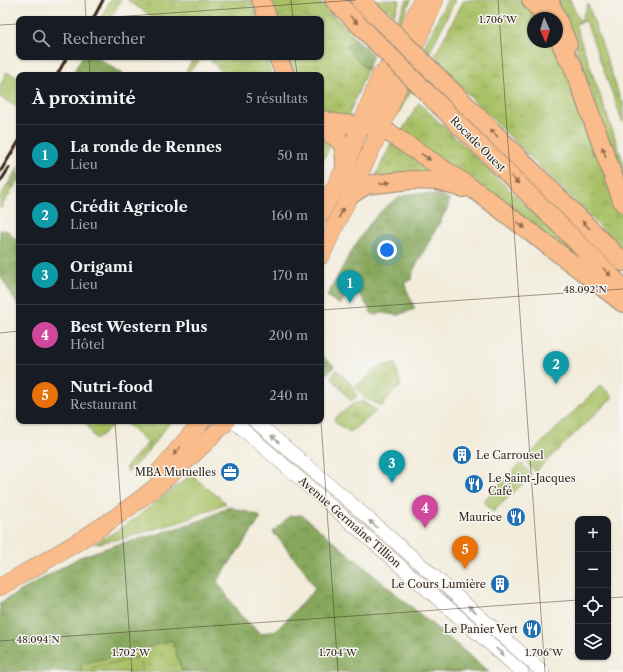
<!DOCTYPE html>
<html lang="fr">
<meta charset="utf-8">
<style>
:root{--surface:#171b24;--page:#20242c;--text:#f1f3f6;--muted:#9ea1a6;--line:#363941;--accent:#0f766e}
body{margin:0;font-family:"Libre Caslon Text",serif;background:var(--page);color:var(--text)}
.controls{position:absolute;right:12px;bottom:12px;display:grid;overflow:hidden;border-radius:8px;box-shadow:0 1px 3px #0004}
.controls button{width:36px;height:36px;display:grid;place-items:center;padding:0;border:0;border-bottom:1px solid var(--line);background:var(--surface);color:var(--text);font:20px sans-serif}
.compass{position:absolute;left:527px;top:12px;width:36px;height:36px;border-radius:50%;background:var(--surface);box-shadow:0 1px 3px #0004;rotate:176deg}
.you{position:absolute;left:387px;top:250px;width:14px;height:14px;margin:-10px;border:3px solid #fff;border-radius:50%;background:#1a73e8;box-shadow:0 0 0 6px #1a73e833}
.badge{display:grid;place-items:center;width:26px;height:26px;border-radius:50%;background:var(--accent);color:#fff;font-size:13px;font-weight:700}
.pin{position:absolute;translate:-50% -33px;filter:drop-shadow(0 1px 2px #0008)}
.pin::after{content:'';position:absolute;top:21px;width:14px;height:12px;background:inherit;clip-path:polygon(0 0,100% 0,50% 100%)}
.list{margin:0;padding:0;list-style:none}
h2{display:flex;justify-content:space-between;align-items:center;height:52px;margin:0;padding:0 16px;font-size:17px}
h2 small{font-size:13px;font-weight:400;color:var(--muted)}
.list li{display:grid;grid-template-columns:26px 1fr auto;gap:12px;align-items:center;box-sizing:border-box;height:60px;padding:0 16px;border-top:1px solid var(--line)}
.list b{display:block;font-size:15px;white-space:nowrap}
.list p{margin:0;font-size:13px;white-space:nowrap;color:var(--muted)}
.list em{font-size:13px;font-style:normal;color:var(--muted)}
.icon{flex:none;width:22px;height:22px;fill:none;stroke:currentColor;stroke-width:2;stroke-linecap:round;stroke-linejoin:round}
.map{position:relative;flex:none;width:623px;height:672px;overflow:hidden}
.search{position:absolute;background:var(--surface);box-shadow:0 1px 3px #0004;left:16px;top:16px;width:308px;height:44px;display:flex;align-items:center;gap:10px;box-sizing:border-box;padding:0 14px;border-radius:8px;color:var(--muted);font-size:15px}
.panel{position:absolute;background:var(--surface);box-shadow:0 1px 3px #0004;left:16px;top:72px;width:308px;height:352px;border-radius:8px}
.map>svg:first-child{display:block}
</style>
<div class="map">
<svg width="623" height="672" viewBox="0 0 623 672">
<defs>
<pattern id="grass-tufts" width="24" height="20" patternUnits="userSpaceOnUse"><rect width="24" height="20" fill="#a9c166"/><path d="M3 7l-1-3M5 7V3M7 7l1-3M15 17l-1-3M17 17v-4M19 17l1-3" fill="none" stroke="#8b9d53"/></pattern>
<pattern id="forest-crowns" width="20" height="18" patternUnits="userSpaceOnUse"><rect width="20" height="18" fill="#86a75b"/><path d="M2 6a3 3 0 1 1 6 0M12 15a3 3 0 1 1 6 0" fill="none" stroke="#6f884b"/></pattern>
</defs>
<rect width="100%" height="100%" fill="#f6f6f2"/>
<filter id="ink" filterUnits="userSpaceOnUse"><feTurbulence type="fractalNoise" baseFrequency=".025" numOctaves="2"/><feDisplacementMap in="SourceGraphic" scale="8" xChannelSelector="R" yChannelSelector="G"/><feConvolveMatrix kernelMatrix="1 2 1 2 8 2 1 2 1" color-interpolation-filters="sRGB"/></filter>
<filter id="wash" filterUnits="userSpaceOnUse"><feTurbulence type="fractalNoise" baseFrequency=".012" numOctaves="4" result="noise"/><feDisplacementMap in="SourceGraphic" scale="16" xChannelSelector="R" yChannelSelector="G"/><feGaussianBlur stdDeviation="0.9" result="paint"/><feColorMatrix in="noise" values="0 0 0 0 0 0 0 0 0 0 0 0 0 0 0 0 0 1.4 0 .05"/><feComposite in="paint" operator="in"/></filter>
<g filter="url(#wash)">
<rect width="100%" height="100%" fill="#f2ecdb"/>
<g fill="url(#grass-tufts)" stroke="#727642">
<polygon points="110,0 121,0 110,19 101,19"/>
<polygon points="127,0 251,0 257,19 156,19"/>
<polygon points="265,0 318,0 356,39 346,47 367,70 347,119 321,112 321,75 295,75 285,57 321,57 321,19 272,19"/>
<polygon points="372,0 400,0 394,15 388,9 387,10 383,7 379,7"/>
<polygon points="407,0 411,0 355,120 377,63"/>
<polygon points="447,0 455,0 410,93 398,114 393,111"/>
<polygon points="464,0 525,0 540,18 533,18 533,42 556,42 623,212 623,250 472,99 439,62 435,55"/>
<polygon points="556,0 570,0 580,22 588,4 620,98 623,101 623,123 586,21 575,24 623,161 623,184 573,39"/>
<polygon points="194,57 204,57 187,73 186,71"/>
<polygon points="208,57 267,57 271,75 224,75"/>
<path d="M419,103C475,154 528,210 585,261L582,265L400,134Z"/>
<polygon points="321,135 332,143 321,164"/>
<polygon points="392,142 440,177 374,179"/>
<polygon points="8,184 14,187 0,209 0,197"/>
<polygon points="395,363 401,386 392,392 382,406 363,397 355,386 364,381 375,368"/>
<polygon points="337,370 354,387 357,397 351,401 331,377"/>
<polygon points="601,385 613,397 535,472 524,460"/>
<polygon points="362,401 377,411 350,432 337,424 334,419 353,404"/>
<polygon points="85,421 117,421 96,440"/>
<polygon points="122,421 171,421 144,456 128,472 126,467 148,443 132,428"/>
<polygon points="521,463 532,475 493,512 483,501"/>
<polygon points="173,640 182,672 82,672 80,664"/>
</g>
<g fill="url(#forest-crowns)" stroke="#60683c">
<polygon points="356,39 373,55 367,70 346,47"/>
<polygon points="82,57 96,57 123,74 123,75 72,75"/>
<polygon points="19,166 19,180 14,187 8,184"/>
<path d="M418,193L438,195L449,199L448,207L413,271L412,279L404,283L415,309L398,315L381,313L378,315L372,314L360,294L355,290L347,295L340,305L327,296C344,266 367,215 397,199C404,195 411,194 418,193Z"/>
<polygon points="0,230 8,231 19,243 19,307 0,275"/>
<polygon points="321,355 335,367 321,379"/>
<polygon points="229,507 258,515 261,518 217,581 240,615 261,634 277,630 315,589 305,571 273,532 289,516 302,515 489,672 182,672 172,640 143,649 81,664 82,672 0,672 0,603 80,557 115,545 158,534 202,520"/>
</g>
<g fill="#a9c166" stroke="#727642">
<polygon points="7,72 19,78 18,108 0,97 0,86"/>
<polygon points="191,475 226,503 183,521 124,538 94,544 125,526"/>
<polygon points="140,657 143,672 92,672 91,668"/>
</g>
</g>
<g filter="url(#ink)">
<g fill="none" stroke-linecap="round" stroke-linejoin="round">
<g stroke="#968b7c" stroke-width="14">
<g id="tertiary">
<polyline points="232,421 238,425 522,672"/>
<polyline points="255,421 343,496 543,672"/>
</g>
</g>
<g stroke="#968b7c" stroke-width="18">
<g id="primary">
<polyline points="321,215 345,167 381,74 391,65 422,0"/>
<polyline points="321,256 381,129 406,67 435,0"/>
<polyline points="158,473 202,421"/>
<path d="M0,587C35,567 71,547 104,525C148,496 190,460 227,421"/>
</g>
</g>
<g stroke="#968b7c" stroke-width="20">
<g id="trunk">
<polyline points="261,0 268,19"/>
<polyline points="334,0 374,40"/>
<polyline points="360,0 382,21"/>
<polyline points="531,0 547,18"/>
<polyline points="549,0 568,44"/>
<polyline points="557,34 567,57 572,64 623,203"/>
<polyline points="278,57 285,75"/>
<polyline points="436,75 623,262"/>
<polyline points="427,93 623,288"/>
<path d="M321,119C333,125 347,124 361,125C371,126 381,129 391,134L479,193L582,271L623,303"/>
<path d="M321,128C343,141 345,141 345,167"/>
<path d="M381,129C367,117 389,91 391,78C392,74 391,69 391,65"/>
<polyline points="349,196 366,185 412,180 437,181 463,188"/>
</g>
</g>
<use href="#tertiary" stroke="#fff" stroke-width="13"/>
<use href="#primary" stroke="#f9bc8a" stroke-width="17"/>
<use href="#trunk" stroke="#f9bc8a" stroke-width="18"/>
<g stroke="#3b2a1e" stroke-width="3">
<polyline points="93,19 103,0"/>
<polyline points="57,75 67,57"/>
<polyline points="0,172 19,141"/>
<polyline points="0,182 9,168"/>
</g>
<g stroke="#968b7c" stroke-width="20" stroke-linecap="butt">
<g id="trunk-bridge">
<polyline points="382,21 436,75"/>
<polyline points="374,40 427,93"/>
</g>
</g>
<use href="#trunk-bridge" stroke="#f9bc8a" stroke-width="18"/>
</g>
<defs><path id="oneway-solid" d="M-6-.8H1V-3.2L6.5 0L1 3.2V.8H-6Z"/></defs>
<g fill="#906c4f">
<use href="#oneway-solid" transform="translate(354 20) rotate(45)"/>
<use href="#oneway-solid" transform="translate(494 133) rotate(-135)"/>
<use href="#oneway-solid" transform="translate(604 152) rotate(-110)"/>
<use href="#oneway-solid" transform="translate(426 157) rotate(34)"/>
<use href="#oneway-solid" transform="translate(515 180) rotate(45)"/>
<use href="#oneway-solid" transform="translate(385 183) rotate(-7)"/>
<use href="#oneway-solid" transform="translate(341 213) rotate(-65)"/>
<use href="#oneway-solid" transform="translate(521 225) rotate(37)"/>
<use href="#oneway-solid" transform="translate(586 225) rotate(-135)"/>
<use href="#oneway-solid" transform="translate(607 272) rotate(45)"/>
<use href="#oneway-solid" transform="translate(177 451) rotate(130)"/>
</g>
<g fill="#a79f9a">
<use href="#oneway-solid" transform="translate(275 439) rotate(-140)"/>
<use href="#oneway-solid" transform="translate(373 524) rotate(-139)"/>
<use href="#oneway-solid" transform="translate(472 609) rotate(-139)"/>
<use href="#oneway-solid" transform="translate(500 652) rotate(43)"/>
</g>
</g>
<path fill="none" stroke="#3b2a1e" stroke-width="1" stroke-opacity="0.45" d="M85,0L86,19M291,0L293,19M498,0L545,672M85,19L356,0M0,25L19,24M89,57L90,75M295,57L297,75M321,310L623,289M0,333L19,331M115,421L132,672M321,421L338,672M608,598L623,597M0,641L578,600"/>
<defs>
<g id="building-disc" transform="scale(1)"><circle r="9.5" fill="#1f6fb2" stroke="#f6f6f2"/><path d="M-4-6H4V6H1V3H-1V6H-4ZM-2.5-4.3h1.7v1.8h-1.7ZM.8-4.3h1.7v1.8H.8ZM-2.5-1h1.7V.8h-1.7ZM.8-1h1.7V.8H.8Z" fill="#fff"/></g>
<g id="office-disc" transform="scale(1)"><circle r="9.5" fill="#1f6fb2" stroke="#f6f6f2"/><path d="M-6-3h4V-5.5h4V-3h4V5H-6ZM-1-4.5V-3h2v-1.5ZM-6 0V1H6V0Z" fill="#fff"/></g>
<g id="restaurant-disc" transform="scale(1)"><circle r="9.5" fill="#1f6fb2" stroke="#f6f6f2"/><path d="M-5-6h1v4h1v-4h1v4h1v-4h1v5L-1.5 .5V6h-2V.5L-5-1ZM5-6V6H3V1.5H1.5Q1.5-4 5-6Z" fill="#fff"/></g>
</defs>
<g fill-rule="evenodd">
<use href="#building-disc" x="462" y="455"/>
<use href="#office-disc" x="230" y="472"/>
<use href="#restaurant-disc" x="474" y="484"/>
<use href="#restaurant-disc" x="516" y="517"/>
<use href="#building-disc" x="500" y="584"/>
<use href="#restaurant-disc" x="532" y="629"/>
</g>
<g text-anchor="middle" stroke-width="3" stroke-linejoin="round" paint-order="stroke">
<g font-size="11" fill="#3b2a1e" stroke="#f6f6f2">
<text transform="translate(478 144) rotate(45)" y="4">Rocade Ouest</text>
<text transform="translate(350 522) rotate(41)" y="4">Avenue Germaine Tillion</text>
</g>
<g font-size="11" fill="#3b2a1e" stroke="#f6f6f2" text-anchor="end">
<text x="476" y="459" text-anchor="start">Le Carrousel</text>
<text x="216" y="476">MBA Mutuelles</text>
<text x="488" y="482" text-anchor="start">Le Saint-Jacques<tspan x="488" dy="13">Café</tspan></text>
<text x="502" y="521">Maurice</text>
<text x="486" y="588">Le Cours Lumière</text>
<text x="518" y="633">Le Panier Vert</text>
</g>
</g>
<g font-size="10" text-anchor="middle" fill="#3b2a1e" stroke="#f6f6f2" stroke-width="3" stroke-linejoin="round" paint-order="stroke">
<text x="498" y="23">1.706°W</text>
<text x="585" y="293">48.092°N</text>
<text x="38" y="643">48.094°N</text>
<text x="131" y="656">1.702°W</text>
<text x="338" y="656">1.704°W</text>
<text x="544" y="656">1.706°W</text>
</g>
</svg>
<div class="controls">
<button>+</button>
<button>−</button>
<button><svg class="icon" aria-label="locate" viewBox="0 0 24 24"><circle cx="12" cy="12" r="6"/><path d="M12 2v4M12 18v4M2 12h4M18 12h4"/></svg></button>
<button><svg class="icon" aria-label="layers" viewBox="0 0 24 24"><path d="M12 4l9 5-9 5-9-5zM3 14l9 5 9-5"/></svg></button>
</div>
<svg class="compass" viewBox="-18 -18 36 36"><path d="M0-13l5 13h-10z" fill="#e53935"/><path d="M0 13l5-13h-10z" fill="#9ea1a6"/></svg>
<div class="you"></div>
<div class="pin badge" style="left:350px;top:303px;background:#0f9aa8">1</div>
<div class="pin badge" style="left:556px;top:384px;background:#0f9aa8">2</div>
<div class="pin badge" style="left:392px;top:483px;background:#0f9aa8">3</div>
<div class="pin badge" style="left:425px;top:528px;background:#d1479c">4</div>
<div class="pin badge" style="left:465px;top:569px;background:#e8710a">5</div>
<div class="search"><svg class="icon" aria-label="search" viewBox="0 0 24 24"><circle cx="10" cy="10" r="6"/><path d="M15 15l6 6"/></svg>Rechercher</div>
<section class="panel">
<h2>À proximité<small>5 résultats</small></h2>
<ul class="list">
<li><span class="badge" style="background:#0f9aa8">1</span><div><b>La ronde de Rennes</b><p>Lieu</p></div><em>50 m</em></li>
<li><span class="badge" style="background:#0f9aa8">2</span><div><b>Crédit Agricole</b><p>Lieu</p></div><em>160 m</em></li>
<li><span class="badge" style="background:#0f9aa8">3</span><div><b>Origami</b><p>Lieu</p></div><em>170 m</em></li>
<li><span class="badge" style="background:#d1479c">4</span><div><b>Best Western Plus</b><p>Hôtel</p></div><em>200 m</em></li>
<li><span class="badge" style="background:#e8710a">5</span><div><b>Nutri-food</b><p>Restaurant</p></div><em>240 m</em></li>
</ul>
</section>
</div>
